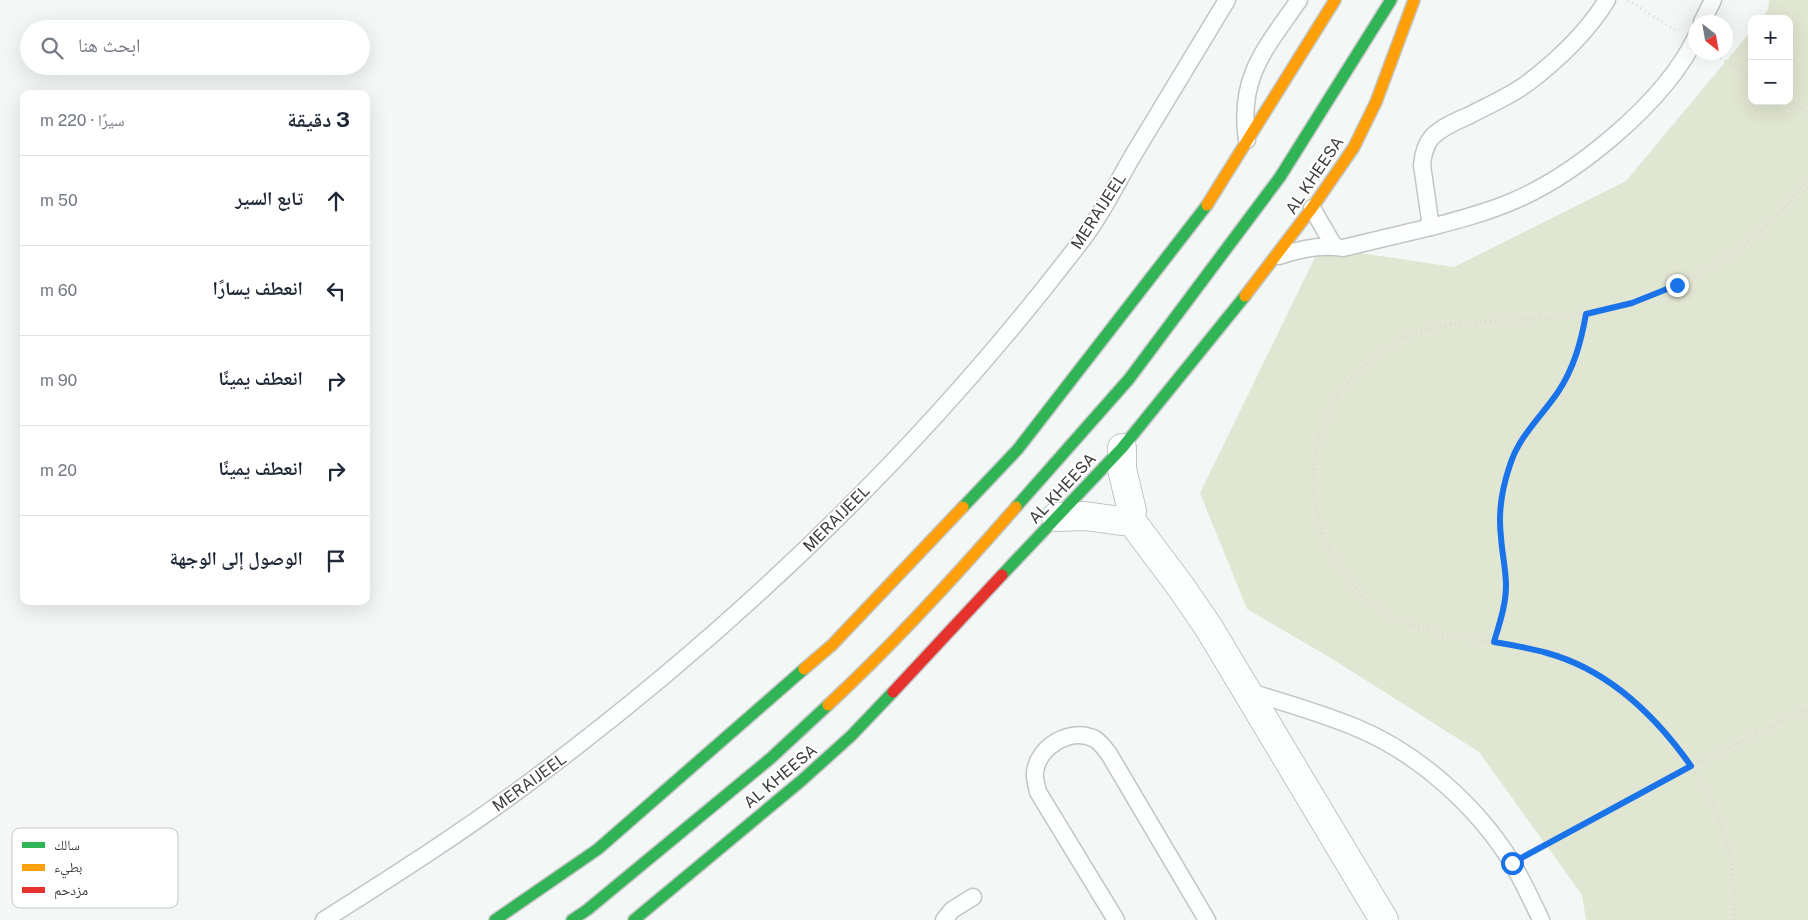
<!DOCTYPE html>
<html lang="ar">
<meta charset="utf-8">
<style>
:root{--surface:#fff;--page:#f2f2f3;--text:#1f2937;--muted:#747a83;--line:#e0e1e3}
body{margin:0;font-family:"Public Sans","Noto Naskh Arabic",sans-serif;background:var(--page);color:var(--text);direction:rtl}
.controls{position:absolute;right:15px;top:15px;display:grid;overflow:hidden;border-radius:10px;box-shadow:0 5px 20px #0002}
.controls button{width:45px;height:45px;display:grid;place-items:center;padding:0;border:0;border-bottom:1px solid var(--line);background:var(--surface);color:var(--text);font:25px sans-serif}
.compass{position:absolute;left:1688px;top:15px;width:45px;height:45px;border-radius:50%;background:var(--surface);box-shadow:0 5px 20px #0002;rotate:149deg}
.stop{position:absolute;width:15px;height:15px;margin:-11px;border:4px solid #1a73e8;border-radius:50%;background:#fff}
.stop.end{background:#1a73e8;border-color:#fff;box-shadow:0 1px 5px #0008}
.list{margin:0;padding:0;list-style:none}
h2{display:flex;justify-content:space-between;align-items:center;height:65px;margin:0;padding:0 20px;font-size:21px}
h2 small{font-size:16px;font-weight:400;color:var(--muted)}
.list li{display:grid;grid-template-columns:32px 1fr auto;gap:15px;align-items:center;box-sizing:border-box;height:90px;padding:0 20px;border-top:1px solid var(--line)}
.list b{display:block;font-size:19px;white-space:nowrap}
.list em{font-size:16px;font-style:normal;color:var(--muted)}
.icon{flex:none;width:28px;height:28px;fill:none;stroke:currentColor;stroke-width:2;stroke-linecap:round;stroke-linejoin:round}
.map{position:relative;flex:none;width:1808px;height:920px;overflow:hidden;direction:ltr}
.search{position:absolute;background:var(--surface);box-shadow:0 5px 20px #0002;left:20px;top:20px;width:350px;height:55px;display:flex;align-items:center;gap:12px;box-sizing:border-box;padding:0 18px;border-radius:28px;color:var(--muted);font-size:19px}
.panel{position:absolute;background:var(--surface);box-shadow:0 5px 20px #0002;left:20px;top:90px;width:350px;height:515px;border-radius:10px;direction:rtl}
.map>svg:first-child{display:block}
</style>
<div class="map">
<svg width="1808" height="920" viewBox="0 0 1808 920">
<rect width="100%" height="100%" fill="#f3f8f6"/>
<polygon fill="#e1e6d2" points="1769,0 1808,0 1808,920 1586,920 1582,895 1479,752 1334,660 1247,609 1200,493 1320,247 1454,267 1626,181 1752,30 1752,101 1789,101 1789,19 1761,19 1768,10"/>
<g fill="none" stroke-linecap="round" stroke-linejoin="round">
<g stroke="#c2c5c4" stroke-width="19">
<g id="lane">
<path d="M1607,0C1586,34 1557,61 1525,85C1508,97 1487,106 1468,116C1456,121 1442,127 1432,137C1425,145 1423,154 1422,165L1431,227C1458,220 1485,213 1511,202C1576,175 1665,102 1696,37"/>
<polyline points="1702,22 1713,0"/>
<path d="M1247,140C1238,77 1265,49 1299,0"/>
<polyline points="1312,208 1334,246"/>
<path d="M1279,256C1299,249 1321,244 1343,248L1431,227"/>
<path d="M1246,691C1283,702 1321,713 1357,728C1418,753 1478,807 1512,863C1523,881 1532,901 1541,920"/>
<path d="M324,920C400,872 475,824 547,769C748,617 932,438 1085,236C1103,212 1117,183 1132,157C1164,105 1195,52 1227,0"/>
<polyline points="944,920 952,910 973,897"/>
<path d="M1116,920L1038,792C1037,786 1034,778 1035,772C1038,746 1071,727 1095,739C1100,742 1105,749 1109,754L1207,920"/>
</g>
</g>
<g stroke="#c2c5c4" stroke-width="30">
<g id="street">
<polyline points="1122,448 1122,469 1132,511 1130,519"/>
<polyline points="1056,517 1085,516 1121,521 1130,519"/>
<polyline points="1130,519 1181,587 1209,628 1384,920"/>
</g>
</g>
<g stroke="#c2c5c4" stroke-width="14">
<g id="fast">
<polyline points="963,507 1018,449 1207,205"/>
<polyline points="1016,507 1129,379 1280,177 1391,0"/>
<polyline points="1002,575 1122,448 1245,296"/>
<polyline points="495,920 598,849 804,669"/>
<polyline points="572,920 587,910 771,758 828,705"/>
<polyline points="634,920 801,781 851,736 893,692"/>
</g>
</g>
<g stroke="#c2c5c4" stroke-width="14">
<g id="slow">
<polyline points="1207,205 1335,0"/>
<polyline points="1245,296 1312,208 1354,147 1376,102 1414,0"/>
<polyline points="804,669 832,645 963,507"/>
<path d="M828,705C895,643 956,576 1016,507"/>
</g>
</g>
<g stroke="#c2c5c4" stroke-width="14">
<polyline id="jam" points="893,692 1002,575"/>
</g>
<g stroke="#d8d8d8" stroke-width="3" stroke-dasharray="1 4" stroke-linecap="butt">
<polyline points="1628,0 1675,30"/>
<polyline points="1712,53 1752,77"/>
<polyline points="1789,101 1808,112"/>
<path d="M1494,642C1498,625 1504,607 1506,590C1508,572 1502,555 1501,537C1498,513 1502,488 1510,465C1519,436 1541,417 1558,392C1574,368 1581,342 1586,314"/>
<polyline points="1530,853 1691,767 1808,708"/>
<path d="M1734,920C1734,899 1734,876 1730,855C1711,768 1631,674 1543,652C1477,636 1397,641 1351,583C1319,542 1307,499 1317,448C1323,418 1338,390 1360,369C1381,350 1406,334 1433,328C1452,323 1473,323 1492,321C1539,318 1588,317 1634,302C1706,278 1761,240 1808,180"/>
</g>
<use href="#lane" stroke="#fdfefe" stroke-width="16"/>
<use href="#street" stroke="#fdfefe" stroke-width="28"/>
<use href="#fast" stroke="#30b455" stroke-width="11"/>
<use href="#slow" stroke="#ff9f0a" stroke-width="11"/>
<use href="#jam" stroke="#e5322d" stroke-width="11"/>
</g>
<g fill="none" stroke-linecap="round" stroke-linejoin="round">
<path stroke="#1a73e8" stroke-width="6" d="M1512,863L1691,766C1655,715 1609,670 1547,653C1530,648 1512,645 1494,642C1499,625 1506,605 1506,586C1506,569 1502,554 1501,537C1498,513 1502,488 1510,465C1519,436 1541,417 1558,392C1574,368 1581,342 1586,314L1632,303L1677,285"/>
</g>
<g text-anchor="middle" stroke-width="4" stroke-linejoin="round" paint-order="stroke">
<g font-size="16" fill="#3b3d3c" stroke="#fff">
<text transform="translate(1314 175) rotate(-56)" y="6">AL KHEESA</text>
<text transform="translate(1098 211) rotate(-57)" y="6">MERAIJEEL</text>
<text transform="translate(1062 488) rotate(-47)" y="6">AL KHEESA</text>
<text transform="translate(836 518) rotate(-45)" y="6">MERAIJEEL</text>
<text transform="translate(780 776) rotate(-40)" y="6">AL KHEESA</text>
<text transform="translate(529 782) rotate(-36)" y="6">MERAIJEEL</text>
</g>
</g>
<rect x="12" y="828" width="166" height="80" rx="8" fill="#fff" stroke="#c4c5c4" stroke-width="1"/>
<rect x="22" y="842" width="23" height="6" fill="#30b455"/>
<rect x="22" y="864" width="23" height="7" fill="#ff9f0a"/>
<rect x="22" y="887" width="23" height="6" fill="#e5322d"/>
<g font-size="14" fill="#3b3d3c">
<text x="54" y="850">سالك</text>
<text x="54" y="872">بطيء</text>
<text x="54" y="895">مزدحم</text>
</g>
</svg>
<div class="controls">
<button>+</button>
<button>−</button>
</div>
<svg class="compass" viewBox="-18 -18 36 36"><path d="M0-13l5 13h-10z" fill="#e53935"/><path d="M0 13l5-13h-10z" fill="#747a83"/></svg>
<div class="stop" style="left:1512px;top:863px"></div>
<div class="stop end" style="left:1677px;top:285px"></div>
<div class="search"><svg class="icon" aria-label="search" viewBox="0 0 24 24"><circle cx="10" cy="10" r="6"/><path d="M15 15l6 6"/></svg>ابحث هنا</div>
<section class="panel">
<h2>3 دقيقة<small>سيرًا · 220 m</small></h2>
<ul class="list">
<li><svg class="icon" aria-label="ahead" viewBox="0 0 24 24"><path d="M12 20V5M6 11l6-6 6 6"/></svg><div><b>تابع السير</b></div><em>50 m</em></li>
<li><svg class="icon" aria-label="left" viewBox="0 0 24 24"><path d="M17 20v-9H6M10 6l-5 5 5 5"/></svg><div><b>انعطف يسارًا</b></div><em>60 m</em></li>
<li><svg class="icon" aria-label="right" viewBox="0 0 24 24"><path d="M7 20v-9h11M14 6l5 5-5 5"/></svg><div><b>انعطف يمينًا</b></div><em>90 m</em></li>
<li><svg class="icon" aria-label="right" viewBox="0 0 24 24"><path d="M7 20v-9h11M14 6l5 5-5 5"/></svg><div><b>انعطف يمينًا</b></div><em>20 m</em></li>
<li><svg class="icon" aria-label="arrive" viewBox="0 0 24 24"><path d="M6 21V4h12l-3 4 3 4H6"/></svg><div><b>الوصول إلى الوجهة</b></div></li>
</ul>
</section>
</div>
